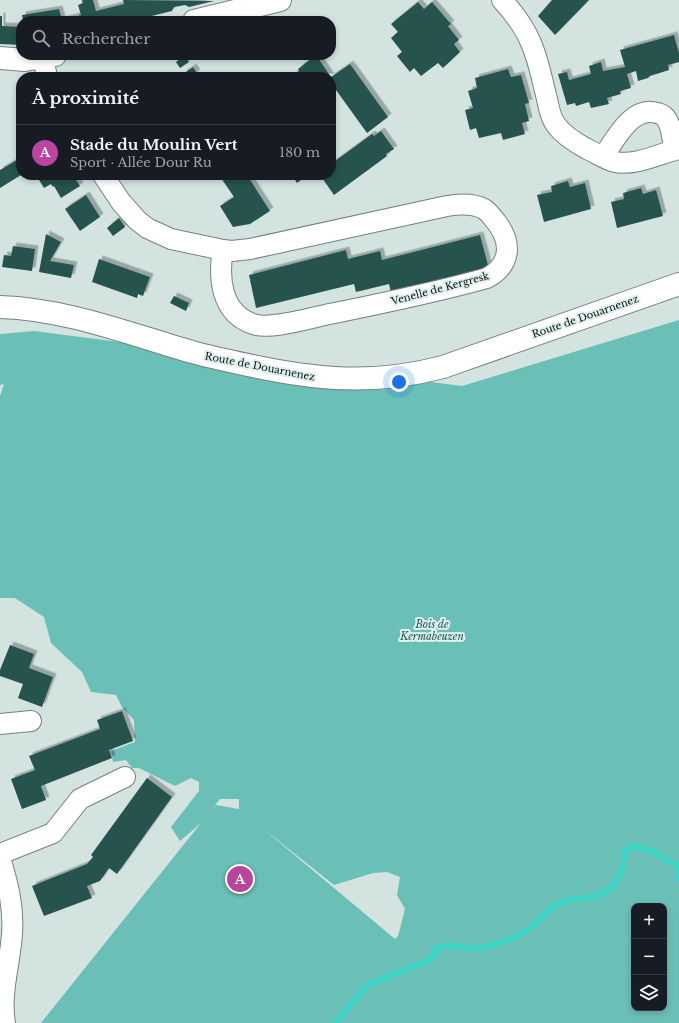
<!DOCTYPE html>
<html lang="fr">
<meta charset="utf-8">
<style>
:root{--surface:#171b24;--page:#20242c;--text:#f1f3f6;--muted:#9ea1a6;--line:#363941;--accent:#b9459e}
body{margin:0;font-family:"Libre Baskerville",serif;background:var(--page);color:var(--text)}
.controls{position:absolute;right:12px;bottom:12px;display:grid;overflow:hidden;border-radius:8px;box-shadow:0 2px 6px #0003}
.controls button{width:36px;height:36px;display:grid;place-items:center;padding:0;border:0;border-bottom:1px solid var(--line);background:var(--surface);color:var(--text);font:20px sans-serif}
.you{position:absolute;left:399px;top:382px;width:14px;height:14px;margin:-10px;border:3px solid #fff;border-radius:50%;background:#1a73e8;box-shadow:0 0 0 6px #1a73e833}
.badge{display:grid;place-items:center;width:26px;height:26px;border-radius:50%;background:var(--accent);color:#fff;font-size:13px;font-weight:700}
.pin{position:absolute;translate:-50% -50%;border:2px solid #fff;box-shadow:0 1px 4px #0006}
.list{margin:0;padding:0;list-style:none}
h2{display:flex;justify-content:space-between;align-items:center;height:52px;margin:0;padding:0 16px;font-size:17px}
h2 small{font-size:13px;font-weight:400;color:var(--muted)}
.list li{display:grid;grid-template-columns:26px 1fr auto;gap:12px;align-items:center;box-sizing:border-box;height:56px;padding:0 16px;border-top:1px solid var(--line)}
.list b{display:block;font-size:15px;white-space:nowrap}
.list p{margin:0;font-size:13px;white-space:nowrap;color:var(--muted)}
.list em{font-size:13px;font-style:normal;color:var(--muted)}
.icon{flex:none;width:22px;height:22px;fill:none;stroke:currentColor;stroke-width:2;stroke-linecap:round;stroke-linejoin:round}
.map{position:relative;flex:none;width:679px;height:1023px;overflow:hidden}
.search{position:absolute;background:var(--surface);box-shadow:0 2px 6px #0003;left:16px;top:16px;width:320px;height:44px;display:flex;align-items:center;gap:10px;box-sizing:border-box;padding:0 14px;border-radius:16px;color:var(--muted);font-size:15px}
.panel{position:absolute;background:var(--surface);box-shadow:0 2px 6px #0003;left:16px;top:72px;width:320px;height:108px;border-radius:16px}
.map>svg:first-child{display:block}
</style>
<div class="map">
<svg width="679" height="1023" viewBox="0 0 679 1023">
<defs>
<filter id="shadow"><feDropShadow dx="3.5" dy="-3.5" stdDeviation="0" flood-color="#0004"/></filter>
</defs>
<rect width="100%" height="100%" fill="#d2e3e0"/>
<path fill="#6abfb7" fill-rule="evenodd" d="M679,320V1023H41L201,823L180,841L171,827L199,791V782L191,778L175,786L139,768H132L126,760L113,762L111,751L135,742L134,720L122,707L116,695L91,692L82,672L51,643L44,617L15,598H0V396L4,384L0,385V334L34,331L462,386ZM220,799H239V809L216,805L213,808ZM261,827L334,885L373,873L387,872L400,877L397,895L405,909L398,936L395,939ZM634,906H664V1008H634Z"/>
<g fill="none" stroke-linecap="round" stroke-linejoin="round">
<g stroke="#3dd4c8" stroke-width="6">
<polyline points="679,867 679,880"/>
<path d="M336,1023L367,985L429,960L434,956V950C448,940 464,951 479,948C496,945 516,939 530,928C541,920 549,907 563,902C577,897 594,900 607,891C619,881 625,866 625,851L634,846L652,851L679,867"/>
</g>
</g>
<g fill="#26524e" filter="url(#shadow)">
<polygon points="82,0 93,0 96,11 124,4 123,0 214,1 189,7 185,5 174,7 172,11 131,21 23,21 22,15 59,9 62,20 81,15 78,5 83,3"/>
<polygon points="552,0 589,0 555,35 538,16"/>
<polygon points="418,2 424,9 432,2 451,24 448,26 459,40 454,44 460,52 443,68 438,63 421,76 414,68 410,72 397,56 402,52 391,38 398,32 391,24"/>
<polygon points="0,16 2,16 2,26 21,27 21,45 0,44"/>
<polygon points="674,35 679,53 679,62 668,65 669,70 650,76 648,78 638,81 636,71 627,74 631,88 620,91 621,94 607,98 609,104 591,108 589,102 576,106 575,103 567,105 558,74 567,72 569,80 591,74 589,66 601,62 603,71 625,67 620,50"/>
<polygon points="316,55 331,77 291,77 299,71 298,69"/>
<polygon points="184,56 189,62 180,68 176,62"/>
<polygon points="350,64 388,117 367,133 331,83 331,77"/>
<polygon points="193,67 197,73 191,77 186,77 183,74"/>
<polygon points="508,69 511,77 521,75 529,103 525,104 529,121 522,123 525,134 503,140 501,133 479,138 476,128 470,130 465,110 473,108 468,91 477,88 475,78"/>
<polygon points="381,131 394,149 386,154 387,156 334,195 320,175 331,175 331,164 372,134 374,136"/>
<polygon points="17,160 21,168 21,175 0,188 0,170"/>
<polygon points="36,175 73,175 80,186 61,198 54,186 53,187 51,184 44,188"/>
<polygon points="147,175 159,175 151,180"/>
<polygon points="219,175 247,175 270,211 250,224 233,227 220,206 234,197"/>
<polygon points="292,175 308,175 297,183"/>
<polygon points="568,181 570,187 585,183 591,209 544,222 537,195 552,192 551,186"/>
<polygon points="641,188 643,194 656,190 663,216 617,228 611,202 624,199 623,193"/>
<polygon points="86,195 100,217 80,231 65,209"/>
<polygon points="119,218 125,227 113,236 107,228"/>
<polygon points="46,234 61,242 50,261 74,265 71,278 39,272"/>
<polygon points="480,235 489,269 391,293 389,284 356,292 354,284 256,308 249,275 346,250 348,259 380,251 382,260"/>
<polygon points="13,246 35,249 32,271 2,267 4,255 11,256"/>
<polygon points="99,259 150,277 143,296 138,294 137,298 92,282"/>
<polygon points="174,296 189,303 186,311 170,303"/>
<polygon points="10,645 34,654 29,668 53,677 42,707 18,698 23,684 0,676 0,670"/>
<polygon points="122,711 133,741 109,750 112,758 41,786 46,800 22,809 11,779 35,770 29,756 100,729 97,720"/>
<polygon points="147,778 172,797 117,874 109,868 100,881 87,886 92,898 44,916 32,886 87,864 93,857 91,855"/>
</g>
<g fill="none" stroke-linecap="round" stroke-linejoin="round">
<g stroke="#748281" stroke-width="22">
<g id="minor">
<path d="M502,0C514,13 524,26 531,43C539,61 542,80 547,99C549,108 550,117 556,125C564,136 576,143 587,149C596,153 606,160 615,162C634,166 657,155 675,150C672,140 672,125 665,117C663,115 659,113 657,113C632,105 615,140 603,157"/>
<polyline points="43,58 47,77"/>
<path d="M103,175L121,202L137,220L147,228L171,239L223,250L232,251L250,249L447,206C459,204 472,203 484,209C489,212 493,218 497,223C512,243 511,265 487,278C434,293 379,304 325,315C307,319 269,330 253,324C221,313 218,278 223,250"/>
<polyline points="0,724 31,721"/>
<polyline points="0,854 53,833 80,799 125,777"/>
<path d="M0,858C8,884 14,907 12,934C10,964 0,993 5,1023"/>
</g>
</g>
<g stroke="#748281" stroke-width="24">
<g id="tertiary">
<polyline points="194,21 280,0"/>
<polyline points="0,58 25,60 55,55"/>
</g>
</g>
<g stroke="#748281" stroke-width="24">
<path id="secondary" d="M0,307C66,309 129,334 192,352C210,357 229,361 248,365C316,380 375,385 443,367L679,284"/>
</g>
<use href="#minor" stroke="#fff" stroke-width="20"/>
<use href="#tertiary" stroke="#fff" stroke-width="22"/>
<use href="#secondary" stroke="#fff" stroke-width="22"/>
</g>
<g text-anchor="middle" stroke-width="4" stroke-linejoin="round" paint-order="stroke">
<g font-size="10" fill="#0b1110" stroke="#dff0ee">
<text transform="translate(440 288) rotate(-15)" y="4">Venelle de Kergresk</text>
<text transform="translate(585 316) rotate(-19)" y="4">Route de Douarnenez</text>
<text transform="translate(260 366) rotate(11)" y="4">Route de Douarnenez</text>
</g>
<g font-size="10" font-style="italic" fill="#1a5651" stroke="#dff0ee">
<text x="432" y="628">Bois de<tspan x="432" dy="12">Kermabeuzen</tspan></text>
</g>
</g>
</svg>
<div class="controls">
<button>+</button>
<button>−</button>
<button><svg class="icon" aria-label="layers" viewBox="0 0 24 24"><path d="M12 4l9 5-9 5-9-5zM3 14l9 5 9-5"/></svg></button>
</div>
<div class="you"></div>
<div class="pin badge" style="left:240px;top:879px">A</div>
<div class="search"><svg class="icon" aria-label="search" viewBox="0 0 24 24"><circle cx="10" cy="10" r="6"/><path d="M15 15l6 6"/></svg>Rechercher</div>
<section class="panel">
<h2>À proximité<small></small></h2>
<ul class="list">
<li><span class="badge">A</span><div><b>Stade du Moulin Vert</b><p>Sport · Allée Dour Ru</p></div><em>180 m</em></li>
</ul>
</section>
</div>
